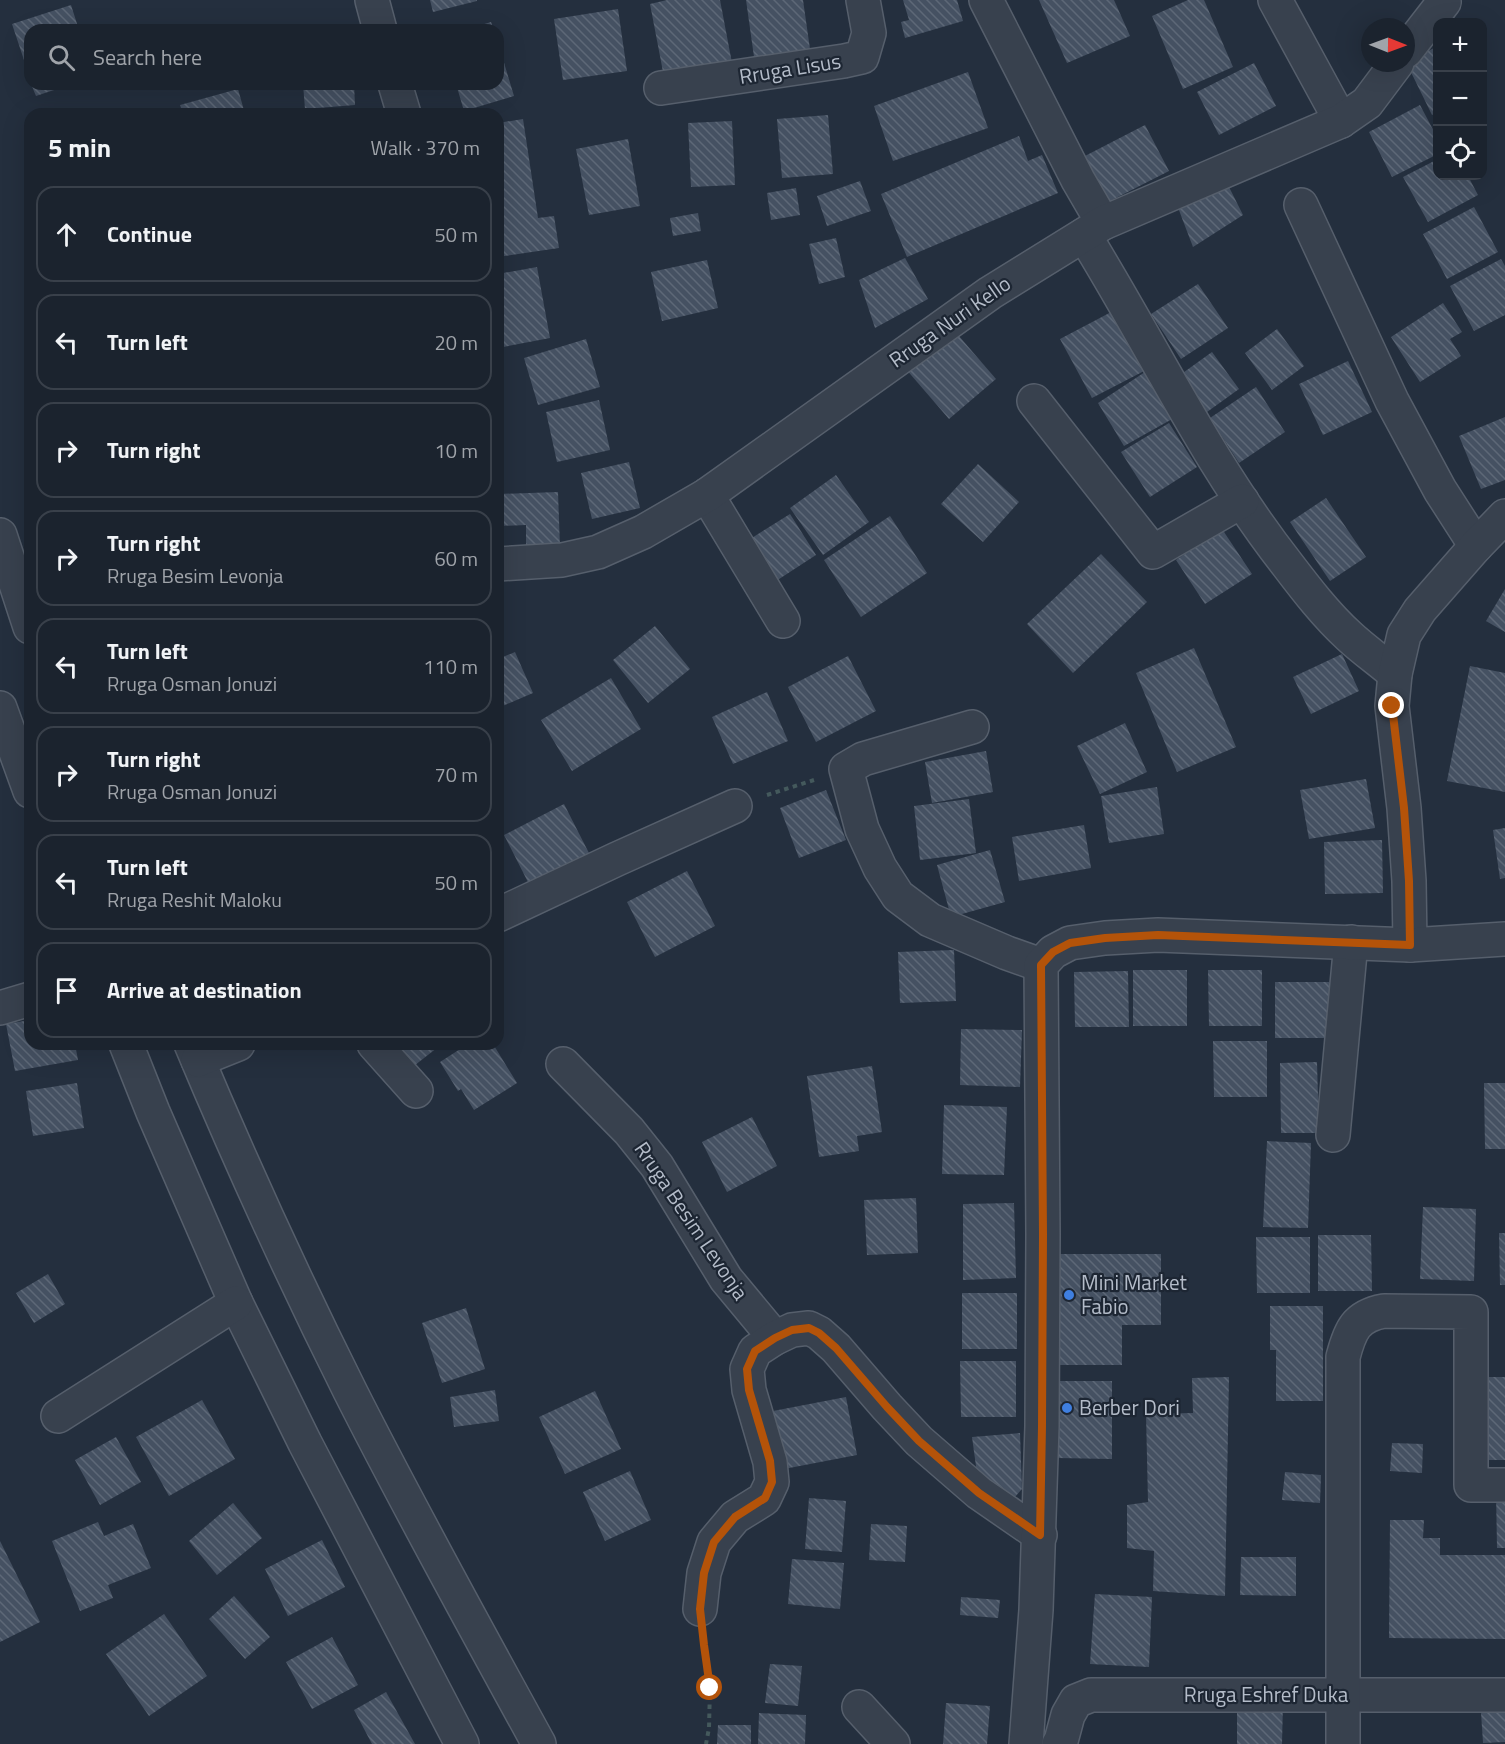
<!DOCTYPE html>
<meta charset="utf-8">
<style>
:root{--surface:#1b232e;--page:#282f3a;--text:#f1f3f6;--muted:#a0a4aa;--line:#39404a}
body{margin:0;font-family:"Titillium Web",sans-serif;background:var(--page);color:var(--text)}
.controls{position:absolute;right:18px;top:18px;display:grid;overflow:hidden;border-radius:12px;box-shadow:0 6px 24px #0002}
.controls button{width:54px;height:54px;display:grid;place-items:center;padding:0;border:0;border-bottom:2px solid var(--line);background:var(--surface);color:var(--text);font:30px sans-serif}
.compass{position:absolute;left:1361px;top:18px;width:54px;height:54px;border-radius:50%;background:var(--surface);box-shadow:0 6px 24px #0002;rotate:91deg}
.stop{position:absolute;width:18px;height:18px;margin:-14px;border:4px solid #b45309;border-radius:50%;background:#fff}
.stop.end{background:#b45309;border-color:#fff;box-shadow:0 2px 6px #0008}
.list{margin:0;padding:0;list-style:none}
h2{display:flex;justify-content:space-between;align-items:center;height:78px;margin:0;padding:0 24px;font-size:26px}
h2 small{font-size:20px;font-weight:400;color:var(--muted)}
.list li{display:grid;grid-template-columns:39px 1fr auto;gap:18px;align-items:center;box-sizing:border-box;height:96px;margin:0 12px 12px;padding:0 12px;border:2px solid var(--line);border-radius:18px}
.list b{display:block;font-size:22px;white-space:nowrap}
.list p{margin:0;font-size:20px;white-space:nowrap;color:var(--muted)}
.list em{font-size:20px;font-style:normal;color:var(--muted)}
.icon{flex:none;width:33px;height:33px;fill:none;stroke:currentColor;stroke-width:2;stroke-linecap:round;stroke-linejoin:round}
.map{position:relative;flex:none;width:1505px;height:1744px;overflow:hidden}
.search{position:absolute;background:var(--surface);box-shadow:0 6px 24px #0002;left:24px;top:24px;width:480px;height:66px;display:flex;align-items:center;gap:15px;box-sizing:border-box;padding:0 21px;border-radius:18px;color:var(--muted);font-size:22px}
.panel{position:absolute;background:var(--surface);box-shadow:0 6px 24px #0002;left:24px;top:108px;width:480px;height:942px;border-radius:18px}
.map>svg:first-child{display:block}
</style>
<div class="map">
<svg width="1505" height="1744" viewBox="0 0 1505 1744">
<defs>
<pattern id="building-back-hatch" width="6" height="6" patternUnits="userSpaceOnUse" patternTransform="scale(1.5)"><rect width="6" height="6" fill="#455162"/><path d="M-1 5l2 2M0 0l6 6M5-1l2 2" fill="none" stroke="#5d6877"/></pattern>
</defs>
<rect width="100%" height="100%" fill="#242f3e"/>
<g fill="url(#building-back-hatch)">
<polygon points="430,0 477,0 477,1 433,12"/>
<polygon points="667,0 720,0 732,63 664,77 650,4"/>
<polygon points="746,0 803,0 811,56 755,64"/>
<polygon points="903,0 957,0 963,21 905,38 901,22 909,20"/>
<polygon points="1039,0 1114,0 1130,36 1067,63"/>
<polygon points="1188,0 1204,0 1233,67 1183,89 1152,16"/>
<polygon points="71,5 79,30 30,30 30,78 12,24"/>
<polygon points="618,9 627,71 563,80 554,19"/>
<polygon points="491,22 494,30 468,30 468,29"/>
<polygon points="499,46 514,96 464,111 456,84 498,84"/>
<polygon points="1438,46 1438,112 1432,115 1406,62"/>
<polygon points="1254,63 1276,106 1219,135 1197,92"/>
<polygon points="968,72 988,128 893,161 874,106"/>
<polygon points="31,84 72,84 36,96"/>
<polygon points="303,84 354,84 355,105 305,109"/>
<polygon points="238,89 245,114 183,114 180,105"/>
<polygon points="1420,105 1438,139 1438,154 1392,177 1369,132"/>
<polygon points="828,115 833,174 782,178 777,119"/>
<polygon points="523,119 538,218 554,216 559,248 498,257 498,123"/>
<polygon points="732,121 735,185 691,187 688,123"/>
<polygon points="1145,125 1169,171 1106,203 1083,157"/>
<polygon points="1019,136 1028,161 1042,155 1058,193 907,257 881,194"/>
<polygon points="628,139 640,206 589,215 576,149"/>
<polygon points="1438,159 1438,176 1468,176 1478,195 1428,222 1403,177"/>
<polygon points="1223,175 1243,215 1193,247 1177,205"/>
<polygon points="860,181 871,211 827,226 817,196"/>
<polygon points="796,188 800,215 771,220 767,193"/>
<polygon points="1474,207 1498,252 1447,279 1423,234"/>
<polygon points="698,213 701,231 673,236 670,218"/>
<polygon points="836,238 845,277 819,284 809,244"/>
<polygon points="905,258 928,299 875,328 859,280"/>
<polygon points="1501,259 1505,266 1505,315 1474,331 1450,286"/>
<polygon points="707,260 718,308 662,321 651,272"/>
<polygon points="537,267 550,338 498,348 498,274"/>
<polygon points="1198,284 1228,328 1181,359 1151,314"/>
<polygon points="1443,303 1462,332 1450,339 1461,356 1420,382 1391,337"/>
<polygon points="1115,310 1146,370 1092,398 1060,339"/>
<polygon points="952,328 996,379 949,419 905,368"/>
<polygon points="1277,329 1304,366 1272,390 1245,353"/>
<polygon points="586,339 600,387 538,405 524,358"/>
<polygon points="1212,352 1239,389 1207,412 1180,375"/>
<polygon points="1348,361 1372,412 1323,435 1299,384"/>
<polygon points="1145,372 1174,418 1124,446 1098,403"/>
<polygon points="1256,387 1285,432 1239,463 1210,418"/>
<polygon points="599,400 610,450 557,462 546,412"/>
<polygon points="1505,417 1505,480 1481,489 1459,436"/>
<polygon points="1169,423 1197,467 1150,497 1121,452"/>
<polygon points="629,462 640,508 592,519 581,473"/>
<polygon points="978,464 1019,502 983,542 941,504"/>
<polygon points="836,475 869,522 823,555 790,508"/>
<polygon points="558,492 560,547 526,548 526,525 498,526 498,494"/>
<polygon points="1326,498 1366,557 1330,581 1290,522"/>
<polygon points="790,514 816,555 773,583 747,541"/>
<polygon points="890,516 927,573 861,617 824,560"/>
<polygon points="1222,529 1252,574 1205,604 1176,560"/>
<polygon points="1101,554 1147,602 1073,673 1027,624"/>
<polygon points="1505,589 1505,632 1486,621"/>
<polygon points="655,626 690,669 648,703 613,660"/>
<polygon points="1194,648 1236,747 1177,772 1136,673"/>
<polygon points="515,652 533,693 498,708 498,659"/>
<polygon points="1342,654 1359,691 1311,714 1293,677"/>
<polygon points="848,656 876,711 816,742 788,687"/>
<polygon points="1470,666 1505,673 1505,792 1447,781"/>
<polygon points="611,678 641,729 572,771 541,720"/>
<polygon points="767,692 788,741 733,764 712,717"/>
<polygon points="1125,723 1147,772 1100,794 1077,746"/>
<polygon points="986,751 993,792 932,803 925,762"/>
<polygon points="1366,779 1375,828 1309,839 1300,790"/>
<polygon points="1157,787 1164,834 1109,843 1101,796"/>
<polygon points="826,790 846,840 799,858 780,808"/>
<polygon points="969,799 976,853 920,860 914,806"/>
<polygon points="564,804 592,859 532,890 504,835"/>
<polygon points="1084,825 1091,868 1019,881 1012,837"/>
<polygon points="1505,828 1505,878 1500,879 1493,830"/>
<polygon points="1382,840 1383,893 1325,894 1324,842"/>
<polygon points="990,850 1005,902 951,917 937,865"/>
<polygon points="687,871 715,926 655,957 627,902"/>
<polygon points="954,950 956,1001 900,1003 898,952"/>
<rect x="1133" y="970" width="54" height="56"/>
<polygon points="1208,970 1262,970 1262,1026 1209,1026"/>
<polygon points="1128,971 1129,1027 1075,1027 1074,972"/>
<rect x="1275" y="982" width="54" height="56"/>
<polygon points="30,1020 30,1044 75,1044 78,1060 15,1071 6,1024"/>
<polygon points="961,1029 1022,1030 1020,1087 960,1085"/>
<polygon points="1213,1041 1267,1041 1267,1097 1214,1097"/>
<polygon points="391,1044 442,1044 410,1069"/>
<polygon points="468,1044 493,1044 517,1083 474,1110 461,1089 458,1091 440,1062"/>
<polygon points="1317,1062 1319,1133 1281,1133 1280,1063"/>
<polygon points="872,1066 882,1132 857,1136 859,1151 819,1157 807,1076"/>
<polygon points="77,1083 84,1128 33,1136 26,1091"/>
<polygon points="1484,1083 1505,1083 1505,1149 1485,1149"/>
<polygon points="944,1105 1007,1107 1004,1175 942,1174"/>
<polygon points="752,1117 777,1166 727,1192 702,1142"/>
<polygon points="1267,1141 1311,1143 1308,1228 1263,1227"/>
<polygon points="916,1198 918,1253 867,1255 864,1200"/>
<polygon points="1014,1203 1016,1278 963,1280 963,1204"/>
<polygon points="1423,1207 1476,1209 1474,1281 1420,1279"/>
<polygon points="1499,1233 1505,1233 1505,1285 1500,1285"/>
<polygon points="1318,1235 1371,1235 1372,1291 1318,1291"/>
<polygon points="1256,1237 1310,1237 1310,1293 1257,1293"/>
<polygon points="1057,1254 1161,1254 1161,1325 1122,1325 1122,1365 1057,1365"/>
<polygon points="48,1274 65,1304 34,1323 16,1293"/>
<rect x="962" y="1293" width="55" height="56"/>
<polygon points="1270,1306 1323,1306 1323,1401 1276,1401 1276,1350 1270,1350"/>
<polygon points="466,1308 485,1369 442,1383 422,1323"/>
<polygon points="960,1361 1016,1361 1016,1417 961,1417"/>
<polygon points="1229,1377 1225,1596 1153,1591 1154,1551 1127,1548 1127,1505 1148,1502 1146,1414 1193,1413 1192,1378"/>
<polygon points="1472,1377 1505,1377 1505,1460 1473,1460"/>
<polygon points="1057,1381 1112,1381 1112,1459 1057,1458"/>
<polygon points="495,1390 499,1421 454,1427 450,1397"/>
<polygon points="595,1391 621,1449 565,1474 539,1417"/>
<polygon points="846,1397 857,1455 784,1469 773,1411"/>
<polygon points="202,1400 235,1459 169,1496 136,1437"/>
<polygon points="1020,1433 1022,1489 1014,1498 978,1481 972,1437"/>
<polygon points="116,1437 141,1482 100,1505 75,1460"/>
<polygon points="1392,1443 1423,1444 1422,1473 1390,1471"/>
<polygon points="630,1471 651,1520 605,1541 583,1492"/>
<polygon points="1285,1472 1321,1475 1320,1503 1282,1500"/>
<polygon points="1496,1491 1505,1491 1505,1548 1497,1548"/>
<polygon points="809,1498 846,1501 842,1552 805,1549"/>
<polygon points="233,1503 262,1538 217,1575 189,1541"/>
<polygon points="1390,1520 1424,1520 1423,1538 1440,1538 1440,1555 1505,1555 1505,1639 1389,1638"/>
<polygon points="98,1522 104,1536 133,1524 151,1568 108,1585 113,1598 80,1611 52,1541"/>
<polygon points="871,1524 907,1526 905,1562 869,1560"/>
<polygon points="322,1540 345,1587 288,1616 265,1569"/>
<polygon points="0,1541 40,1622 0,1642"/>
<polygon points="1241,1557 1296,1557 1296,1596 1240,1595"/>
<polygon points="792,1559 844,1563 840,1609 788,1604"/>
<polygon points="1095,1594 1152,1597 1149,1667 1090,1664"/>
<polygon points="234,1596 270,1637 245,1659 209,1619"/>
<polygon points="961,1597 1000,1600 998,1618 960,1615"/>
<polygon points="164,1614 207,1676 149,1716 106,1654"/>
<polygon points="332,1637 358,1685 312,1709 286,1662"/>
<polygon points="770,1664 802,1666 798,1706 765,1703"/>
<polygon points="386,1692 415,1744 372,1744 354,1710"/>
<polygon points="1237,1701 1283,1702 1282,1744 1237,1744"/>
<polygon points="946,1703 990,1706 987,1744 943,1744"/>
<polygon points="1505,1711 1505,1742 1483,1743 1481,1712"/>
<polygon points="759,1713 806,1715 805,1744 758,1744"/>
<polygon points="718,1725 751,1725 751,1744 717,1744"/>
</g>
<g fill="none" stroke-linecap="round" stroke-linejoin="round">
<g stroke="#565f6c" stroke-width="36">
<g id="minor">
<polyline points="372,0 380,30"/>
<polyline points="986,0 1078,180 1103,223"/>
<polyline points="1275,0 1341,121"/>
<polyline points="1406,51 1444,2 1443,0"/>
<polyline points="395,84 404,114"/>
<polyline points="661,88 844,61 862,57 869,33 863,0"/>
<polyline points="1301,205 1392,401 1440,490 1476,546"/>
<path d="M1084,235C1152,345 1207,462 1287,564C1306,589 1326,615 1349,636C1364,650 1380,661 1395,674"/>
<polyline points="1034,401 1153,552 1242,501"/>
<polyline points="707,495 783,621"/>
<polyline points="0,535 30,627"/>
<polyline points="498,564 562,560 598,552 643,532 707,495 990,293 1103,223 1341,121 1367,103 1397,63"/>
<polyline points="0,708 30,791"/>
<polyline points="972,727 863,759 846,769 862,829 880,868 898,896 930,920 1007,953 1041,965"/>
<polyline points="498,915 617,859 735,806"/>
<polyline points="1410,945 1409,881 1404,808 1392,706 1395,674 1404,635 1420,610 1476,546 1505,516"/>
<polyline points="0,1008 30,999"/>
<polyline points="126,1044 153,1112 236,1303 305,1443 462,1744"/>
<path d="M191,1044C240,1161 293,1277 350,1391C410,1510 475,1627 539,1744"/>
<polyline points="374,1044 416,1091"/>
<polyline points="198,1060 238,1044"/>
<polyline points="563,1064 629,1131 657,1166 726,1279 775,1338"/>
<polyline points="1333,1135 1351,942"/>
<polyline points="58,1416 236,1303"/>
<polyline points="700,1609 704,1573 714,1542 735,1517 764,1499 772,1482 770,1462 749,1390 747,1369 755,1351 775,1338 792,1330 809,1328 819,1333 836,1348 887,1407 919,1441 979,1493 1040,1535"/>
<polyline points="859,1707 893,1744"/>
<polyline points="1026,1744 1036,1610 1042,1426 1043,1234 1041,965 1053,952 1070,943 1105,938 1158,935 1410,945 1505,939"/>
<polyline points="1059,1744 1061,1741 1068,1715 1076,1701 1091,1695 1505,1695"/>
<path d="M1343,1744V1357C1350,1330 1356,1316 1384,1311L1471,1312V1485H1505"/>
</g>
</g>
<g stroke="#44595c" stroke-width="4" stroke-dasharray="4.5 4.5" stroke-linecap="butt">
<polyline points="767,795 814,780"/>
<polyline points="703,1642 710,1688 709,1728 706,1744"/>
</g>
<use href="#minor" stroke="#38414e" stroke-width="33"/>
</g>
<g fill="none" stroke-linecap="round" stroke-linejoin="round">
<polyline stroke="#b45309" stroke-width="8" points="710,1688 704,1645 700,1609 704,1573 714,1542 735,1517 765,1498 772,1482 770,1461 749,1390 747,1369 755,1351 775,1338 792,1330 809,1328 819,1333 836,1348 887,1407 919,1441 979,1493 1040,1535 1042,1426 1043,1234 1041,965 1053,952 1070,943 1105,938 1158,935 1410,945 1409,881 1404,808 1392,706"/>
</g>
<g fill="#3f7fe0" stroke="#1d2633" stroke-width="2">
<circle cx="1069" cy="1295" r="6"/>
<circle cx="1067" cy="1408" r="6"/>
</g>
<g text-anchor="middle" stroke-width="4.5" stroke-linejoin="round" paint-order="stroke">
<g font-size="21" fill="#b4bcc9" stroke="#1d2633">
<text transform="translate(790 69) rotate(-9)" y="7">Rruga Lisus</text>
<text transform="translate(950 322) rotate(-35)" y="7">Rruga Nuri Kello</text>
<text transform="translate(691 1221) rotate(56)" y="7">Rruga Besim Levonja</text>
<text x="1266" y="1702">Rruga Eshref Duka</text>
</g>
<g font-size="21" fill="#b4bcc9" stroke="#1d2633" text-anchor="start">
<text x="1081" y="1290">Mini Market<tspan x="1081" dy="24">Fabio</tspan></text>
<text x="1079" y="1415">Berber Dori</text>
</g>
</g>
</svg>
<div class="controls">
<button>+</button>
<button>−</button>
<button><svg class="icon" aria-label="locate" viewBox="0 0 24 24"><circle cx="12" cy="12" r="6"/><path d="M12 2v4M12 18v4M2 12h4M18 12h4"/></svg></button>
</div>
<svg class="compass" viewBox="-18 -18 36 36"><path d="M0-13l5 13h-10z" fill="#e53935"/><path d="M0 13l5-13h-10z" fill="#a0a4aa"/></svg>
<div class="stop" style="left:710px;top:1688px"></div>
<div class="stop end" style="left:1392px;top:706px"></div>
<div class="search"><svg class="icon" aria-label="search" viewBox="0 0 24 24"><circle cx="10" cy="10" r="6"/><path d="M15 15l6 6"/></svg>Search here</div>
<section class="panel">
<h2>5 min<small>Walk · 370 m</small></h2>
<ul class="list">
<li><svg class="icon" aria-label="ahead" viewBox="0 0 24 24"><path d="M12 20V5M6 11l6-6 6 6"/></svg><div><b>Continue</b></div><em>50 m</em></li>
<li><svg class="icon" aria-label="left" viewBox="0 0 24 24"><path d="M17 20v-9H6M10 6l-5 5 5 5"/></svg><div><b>Turn left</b></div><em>20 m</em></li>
<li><svg class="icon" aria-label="right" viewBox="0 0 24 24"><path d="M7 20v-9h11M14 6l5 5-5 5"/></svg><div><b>Turn right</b></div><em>10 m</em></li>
<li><svg class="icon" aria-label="right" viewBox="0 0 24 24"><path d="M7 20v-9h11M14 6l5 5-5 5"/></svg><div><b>Turn right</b><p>Rruga Besim Levonja</p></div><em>60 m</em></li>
<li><svg class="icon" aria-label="left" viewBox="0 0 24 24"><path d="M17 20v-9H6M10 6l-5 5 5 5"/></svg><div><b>Turn left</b><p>Rruga Osman Jonuzi</p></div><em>110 m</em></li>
<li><svg class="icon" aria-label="right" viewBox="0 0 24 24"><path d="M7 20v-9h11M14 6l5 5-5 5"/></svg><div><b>Turn right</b><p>Rruga Osman Jonuzi</p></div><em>70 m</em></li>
<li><svg class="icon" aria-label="left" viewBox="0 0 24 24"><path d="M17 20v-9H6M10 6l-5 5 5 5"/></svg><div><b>Turn left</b><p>Rruga Reshit Maloku</p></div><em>50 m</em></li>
<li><svg class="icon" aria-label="arrive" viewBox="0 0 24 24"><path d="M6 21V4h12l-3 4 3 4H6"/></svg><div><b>Arrive at destination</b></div></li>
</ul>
</section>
</div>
